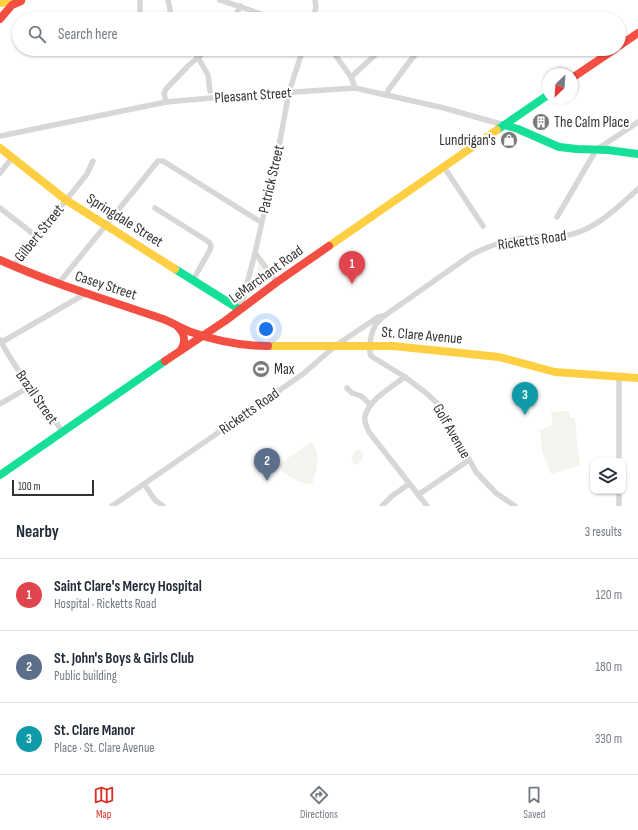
<!DOCTYPE html>
<meta charset="utf-8">
<style>
:root{--surface:#fff;--page:#f6f6f7;--text:#1f2937;--muted:#747a83;--line:#e0e1e3;--accent:#d93025}
body{margin:0;font-family:"Sofia Sans Condensed",sans-serif;background:var(--page);color:var(--text)}
.controls{position:absolute;right:12px;bottom:12px;display:grid;overflow:hidden;border-radius:8px;box-shadow:0 1px 3px #0004}
.controls button{width:36px;height:36px;display:grid;place-items:center;padding:0;border:0;border-bottom:1px solid var(--line);background:var(--surface);color:var(--text);font:20px sans-serif}
.compass{position:absolute;left:542px;top:68px;width:36px;height:36px;border-radius:50%;background:var(--surface);box-shadow:0 1px 3px #0004;rotate:205deg}
.scale{position:absolute;left:12px;bottom:10px;width:82px;box-sizing:border-box;padding-left:4px;border:2px solid #333;border-top:0;font-size:11px;line-height:14px;white-space:nowrap;color:#333;-webkit-text-stroke:3px #fff;paint-order:stroke}
.you{position:absolute;left:266px;top:329px;width:14px;height:14px;margin:-10px;border:3px solid #fff;border-radius:50%;background:#1a73e8;box-shadow:0 0 0 6px #1a73e833}
.badge{display:grid;place-items:center;width:26px;height:26px;border-radius:50%;background:var(--accent);color:#fff;font-size:13px;font-weight:700}
.pin{position:absolute;translate:-50% -33px;filter:drop-shadow(0 1px 2px #0008)}
.pin::after{content:'';position:absolute;top:21px;width:14px;height:12px;background:inherit;clip-path:polygon(0 0,100% 0,50% 100%)}
.list{margin:0;padding:0;list-style:none}
h2{display:flex;justify-content:space-between;align-items:center;height:52px;margin:0;padding:0 16px;font-size:17px}
h2 small{font-size:13px;font-weight:400;color:var(--muted)}
.list li{display:grid;grid-template-columns:26px 1fr auto;gap:12px;align-items:center;box-sizing:border-box;height:72px;padding:0 16px;border-top:1px solid var(--line)}
.list b{display:block;font-size:15px;white-space:nowrap}
.list p{margin:0;font-size:13px;white-space:nowrap;color:var(--muted)}
.list em{font-size:13px;font-style:normal;color:var(--muted)}
.icon{flex:none;width:22px;height:22px;fill:none;stroke:currentColor;stroke-width:2;stroke-linecap:round;stroke-linejoin:round}
.map{position:relative;flex:none;width:638px;height:506px;overflow:hidden}
.search{position:absolute;background:var(--surface);box-shadow:0 1px 3px #0004;left:12px;right:12px;top:12px;height:44px;display:flex;align-items:center;gap:10px;box-sizing:border-box;padding:0 14px;border-radius:22px;color:var(--muted);font-size:15px}
.sheet{height:268px;background:var(--surface)}
nav{display:flex;justify-content:space-around;align-items:center;box-sizing:border-box;height:56px;border-top:1px solid var(--line);background:var(--surface);font-size:11px;color:var(--muted)}
nav a{display:grid;justify-items:center;gap:2px}
nav .on{color:var(--accent)}
.map>svg:first-child{display:block}
</style>
<div class="map">
<svg width="638" height="506" viewBox="0 0 638 506">
<rect width="100%" height="100%" fill="#fff"/>
<g fill="#f1f5ed">
<polygon points="259,262 269,278 253,289 253,284"/>
<path d="M569,411L570,418H575L577,444L580,465L551,474L542,451L540,430C553,425 553,427 551,412Z"/>
<path d="M312,442C321,456 317,469 312,484C301,484 286,476 279,468V464Z"/>
<polygon points="359,449 363,453 362,460 358,464 354,465 351,458 355,451"/>
</g>
<g fill="none" stroke-linecap="round" stroke-linejoin="round">
<g stroke="#d7d7d7" stroke-width="5.5">
<polyline points="140,0 140,19"/>
<polyline points="168,0 172,19"/>
<polyline points="220,0 276,19"/>
<polyline points="233,19 241,6"/>
<polyline points="313,19 316,7 315,0"/>
<polyline points="193,49 208,75 210,91"/>
<polyline points="331,49 351,77 355,88"/>
<polyline points="351,77 374,56"/>
<polyline points="386,95 389,89 419,49"/>
<polyline points="166,102 164,93 166,89 188,66 208,49"/>
<polyline points="0,136 166,102 234,96 355,88 444,108 504,125"/>
<polyline points="444,167 483,226"/>
<polyline points="0,173 12,158"/>
<polyline points="0,208 36,236"/>
<polyline points="155,208 209,242 211,246 210,250 193,280"/>
<polyline points="557,217 596,150 638,122"/>
<polyline points="255,253 277,282"/>
<polyline points="13,266 87,174 93,161"/>
<polyline points="58,284 158,161 163,161 261,222"/>
<polyline points="239,309 244,296 255,253 279,146 289,92 303,49"/>
<path d="M0,340C18,373 41,402 63,432"/>
<polyline points="0,343 85,294"/>
<path d="M405,377C393,386 367,401 365,417C364,422 367,427 369,432L427,506"/>
<polyline points="347,388 352,393 361,396 371,405"/>
<polyline points="0,404 29,387"/>
<polyline points="619,461 619,377"/>
<polyline points="144,484 155,500 163,506"/>
<polyline points="418,495 469,460"/>
<polyline points="112,506 303,374 335,346 378,317 383,316"/>
<polyline points="382,506 392,496 409,484"/>
<path d="M515,506L496,493L476,472L443,412L437,403L426,393L405,377L371,356C368,348 371,333 375,326C377,322 381,319 384,316L471,255C490,245 508,239 530,237C544,236 558,238 573,234C598,227 619,206 638,189"/>
<polyline points="619,506 619,491"/>
</g>
<g stroke="#16e098" stroke-width="8">
<polyline points="504,125 518,129 559,147 577,149 608,150 638,154"/>
<polyline points="497,130 548,95"/>
<polyline points="175,269 239,309"/>
<polyline points="0,475 165,361"/>
</g>
<g stroke="#ffcf43" stroke-width="8">
<polyline points="0,3 19,1"/>
<polyline points="0,148 66,200 175,269"/>
<polyline points="329,246 497,130"/>
<polyline points="268,346 393,346 499,357 555,372 638,378"/>
</g>
<g stroke="#f24e42" stroke-width="8">
<polyline points="0,19 12,5 21,1"/>
<polyline points="619,46 638,33"/>
<polyline points="572,78 615,49"/>
<path d="M0,260C53,284 108,300 163,319C173,323 181,328 191,332C216,341 241,346 268,346"/>
<path d="M178,327C185,334 186,341 181,350"/>
<polyline points="165,361 225,321 277,282 329,246"/>
</g>
</g>
<defs>
<g id="building-disc" transform="scale(0.9)"><circle r="9.5" fill="#7a7a7a" stroke="#fff"/><path d="M-4-6H4V6H1V3H-1V6H-4ZM-2.5-4.3h1.7v1.8h-1.7ZM.8-4.3h1.7v1.8H.8ZM-2.5-1h1.7V.8h-1.7ZM.8-1h1.7V.8H.8Z" fill="#fff"/></g>
<g id="shop-disc" transform="scale(0.9)"><circle r="9.5" fill="#7a7a7a" stroke="#fff"/><path d="M-5-2.5h2.3a2.7 3.5 0 0 1 5.4 0H5L5.5 6h-11ZM-1.5-2.5h3a1.5 2.3 0 0 0-3 0Z" fill="#fff"/></g>
<g id="stadium-disc" transform="scale(0.9)"><circle r="9.5" fill="#7a7a7a" stroke="#fff"/><path d="M0-5a6.5 5 0 1 0 0 10a6.5 5 0 1 0 0-10ZM-3.5-1.8h7v3.6h-7Z" fill="#fff"/></g>
</defs>
<g fill-rule="evenodd">
<use href="#building-disc" x="541" y="122"/>
<use href="#shop-disc" x="509" y="140"/>
<use href="#stadium-disc" x="261" y="369"/>
</g>
<g text-anchor="middle" stroke-width="4" stroke-linejoin="round" paint-order="stroke">
<g font-size="15" fill="#333" stroke="#fff">
<text transform="translate(253 95) rotate(-4)" y="5">Pleasant Street</text>
<text transform="translate(271 179) rotate(-77)" y="5">Patrick Street</text>
<text transform="translate(125 220) rotate(32)" y="5">Springdale Street</text>
<text transform="translate(39 233) rotate(-51)" y="5">Gilbert Street</text>
<text transform="translate(532 240) rotate(-8)" y="5">Ricketts Road</text>
<text transform="translate(266 274) rotate(-36)" y="5">LeMarchant Road</text>
<text transform="translate(106 285) rotate(18)" y="5">Casey Street</text>
<text transform="translate(422 335) rotate(5)" y="5">St. Clare Avenue</text>
<text transform="translate(37 397) rotate(55)" y="5">Brazil Street</text>
<text transform="translate(249 411) rotate(-35)" y="5">Ricketts Road</text>
<text transform="translate(452 431) rotate(60)" y="5">Golf Avenue</text>
</g>
<g font-size="15" fill="#333" stroke="#fff" text-anchor="start">
<text x="554" y="127">The Calm Place</text>
<text x="496" y="145" text-anchor="end">Lundrigan's</text>
<text x="274" y="374">Max</text>
</g>
</g>
</svg>
<div class="controls">
<button><svg class="icon" aria-label="layers" viewBox="0 0 24 24"><path d="M12 4l9 5-9 5-9-5zM3 14l9 5 9-5"/></svg></button>
</div>
<svg class="compass" viewBox="-18 -18 36 36"><path d="M0-13l5 13h-10z" fill="#e53935"/><path d="M0 13l5-13h-10z" fill="#747a83"/></svg>
<div class="scale">100 m</div>
<div class="you"></div>
<div class="pin badge" style="left:352px;top:284px;background:#e0444e">1</div>
<div class="pin badge" style="left:267px;top:481px;background:#5c6f8a">2</div>
<div class="pin badge" style="left:525px;top:415px;background:#0f9aa8">3</div>
<div class="search"><svg class="icon" aria-label="search" viewBox="0 0 24 24"><circle cx="10" cy="10" r="6"/><path d="M15 15l6 6"/></svg>Search here</div>
</div>
<section class="sheet">
<h2>Nearby<small>3 results</small></h2>
<ul class="list">
<li><span class="badge" style="background:#e0444e">1</span><div><b>Saint Clare's Mercy Hospital</b><p>Hospital · Ricketts Road</p></div><em>120 m</em></li>
<li><span class="badge" style="background:#5c6f8a">2</span><div><b>St. John's Boys &amp; Girls Club</b><p>Public building</p></div><em>180 m</em></li>
<li><span class="badge" style="background:#0f9aa8">3</span><div><b>St. Clare Manor</b><p>Place · St. Clare Avenue</p></div><em>330 m</em></li>
</ul>
</section>
<nav>
<a class="on"><svg class="icon" aria-label="map" viewBox="0 0 24 24"><path d="M3 6l6-2 6 2 6-2v14l-6 2-6-2-6 2zM9 4v14M15 6v14"/></svg>Map</a>
<a><svg class="icon" aria-label="directions" viewBox="0 0 24 24"><path d="M12 3l9 9-9 9-9-9zM9 14v-3h6M13 9l2 2-2 2"/></svg>Directions</a>
<a><svg class="icon" aria-label="saved" viewBox="0 0 24 24"><path d="M7 4h10v16l-5-4-5 4z"/></svg>Saved</a>
</nav>
